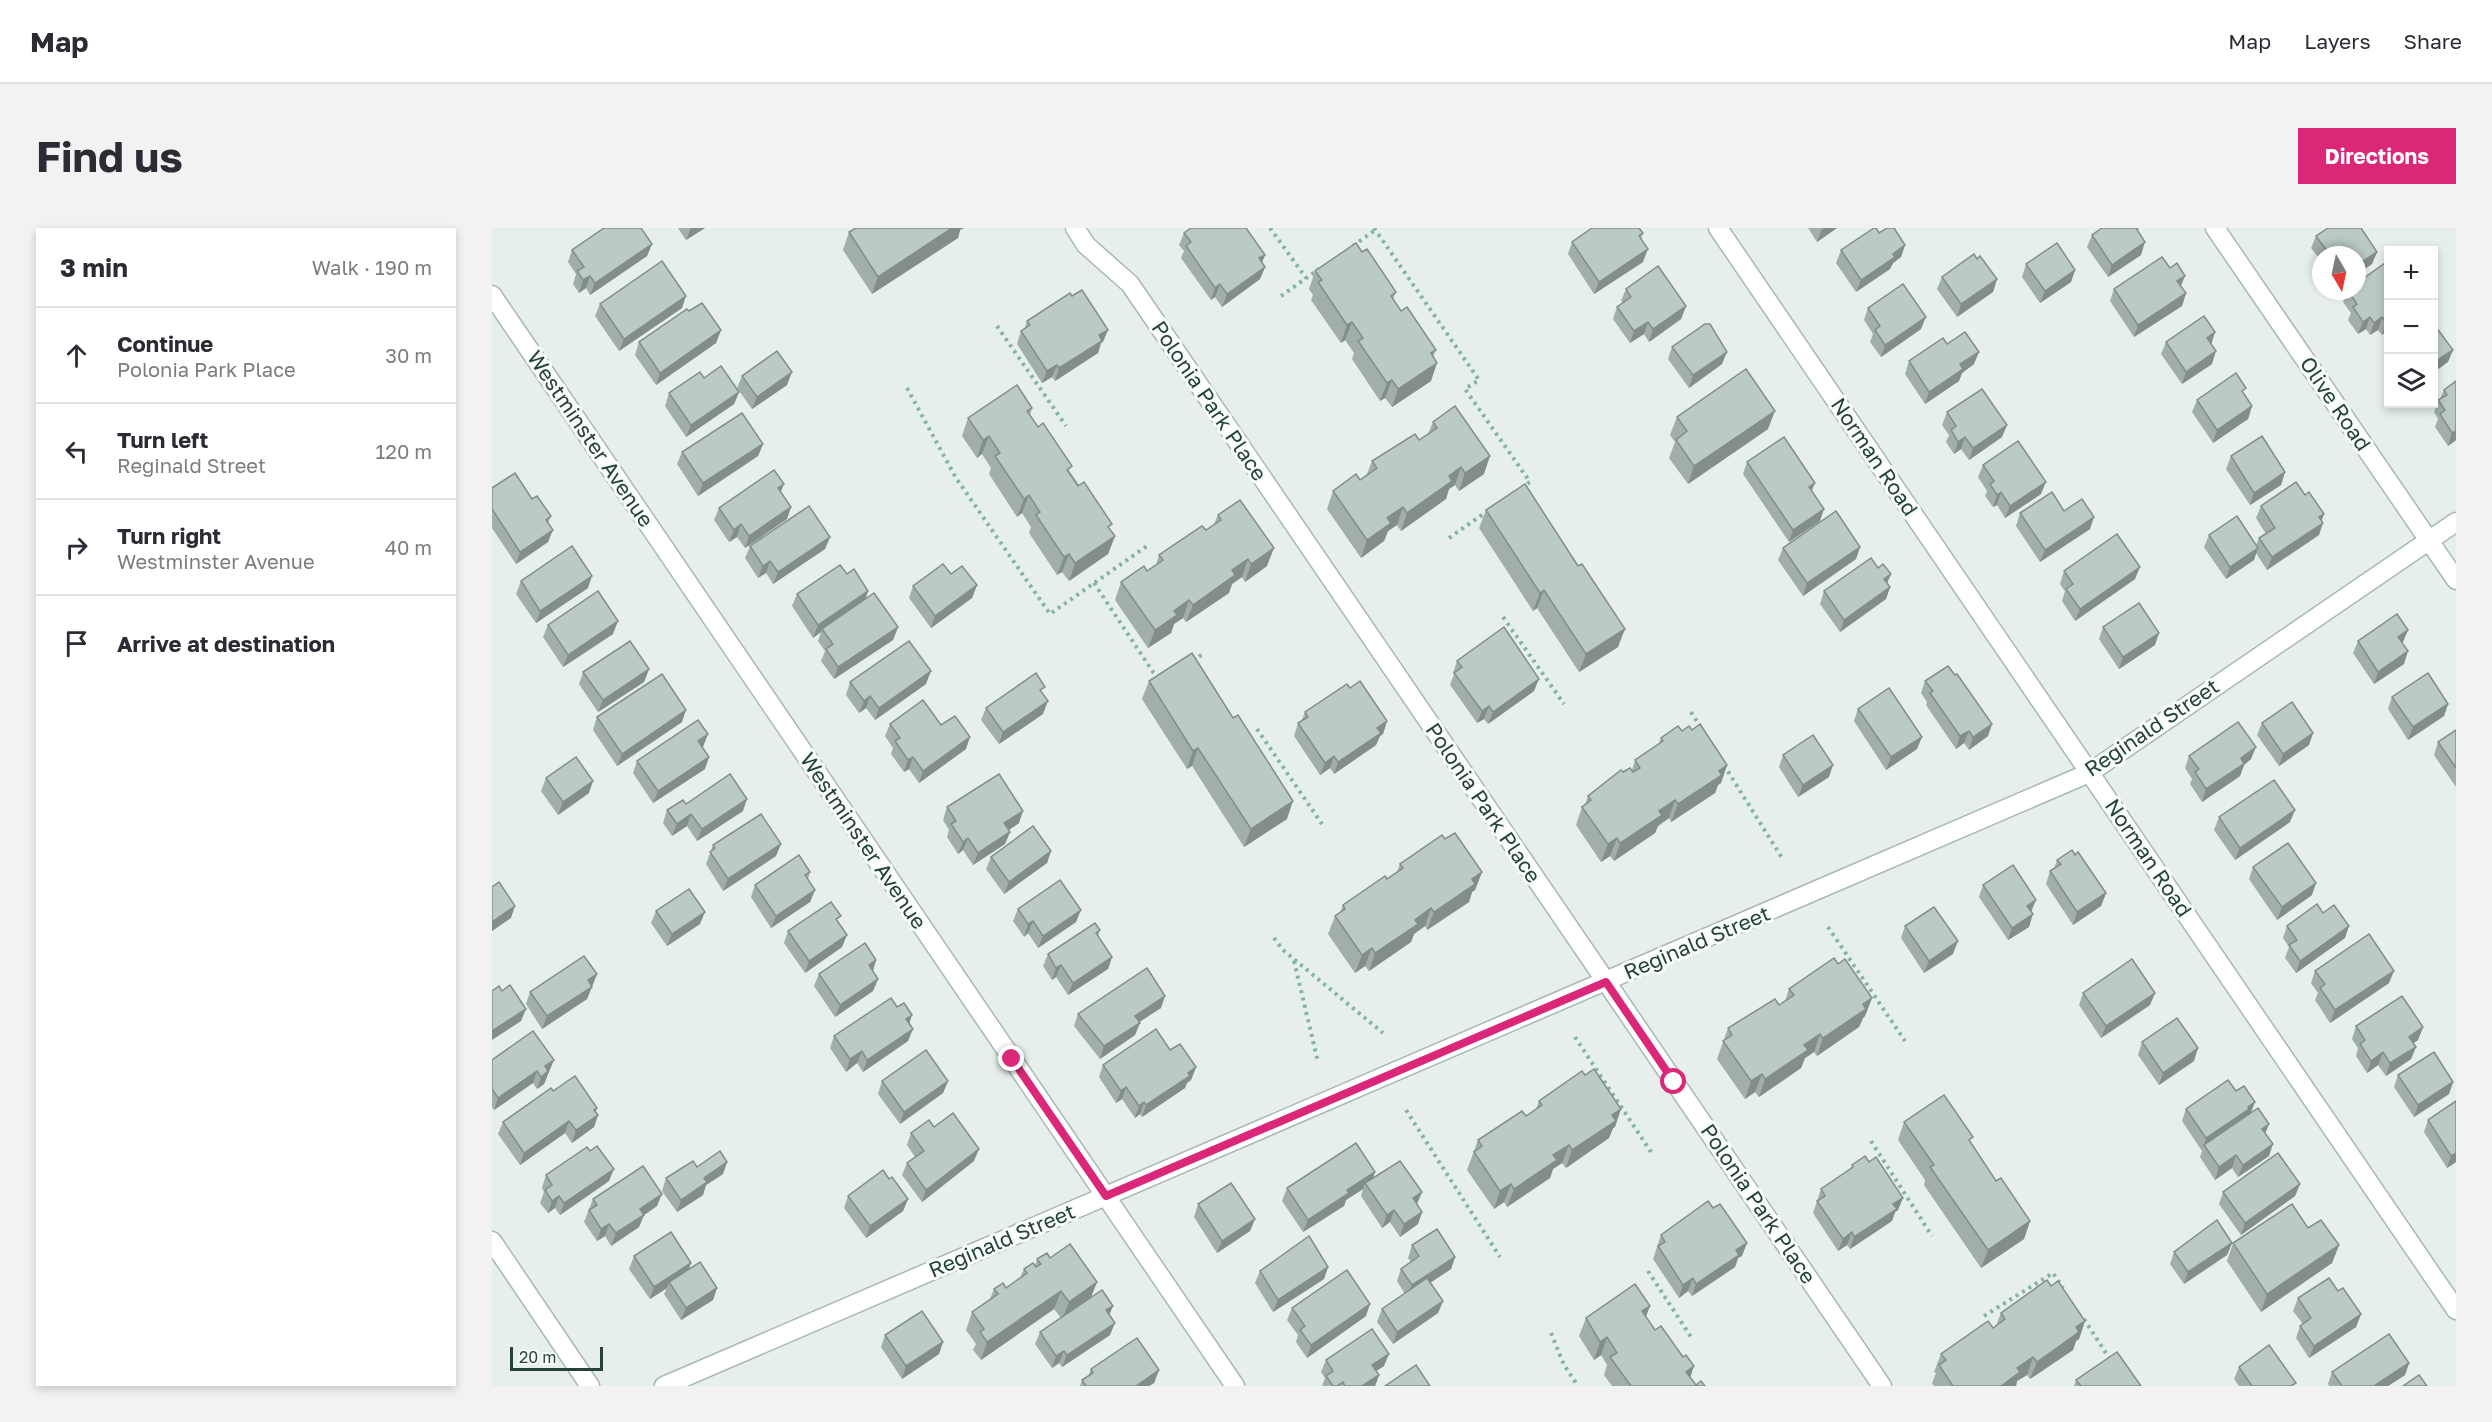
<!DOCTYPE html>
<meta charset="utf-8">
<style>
:root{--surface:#fff;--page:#f2f2f3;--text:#2b2b33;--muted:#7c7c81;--line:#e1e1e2;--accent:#db2777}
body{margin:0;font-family:"Golos Text",sans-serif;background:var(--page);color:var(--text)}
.controls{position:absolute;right:18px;top:18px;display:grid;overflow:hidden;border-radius:0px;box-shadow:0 3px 9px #0003}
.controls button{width:54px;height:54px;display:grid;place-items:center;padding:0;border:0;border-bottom:2px solid var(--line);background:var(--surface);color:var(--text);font:30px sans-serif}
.compass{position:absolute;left:1820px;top:18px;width:54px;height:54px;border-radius:50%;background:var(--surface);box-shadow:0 3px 9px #0003;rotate:171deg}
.scale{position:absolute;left:18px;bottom:15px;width:93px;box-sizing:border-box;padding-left:6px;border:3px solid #24423a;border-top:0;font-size:16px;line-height:21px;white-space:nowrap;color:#24423a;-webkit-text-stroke:4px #f7fbf9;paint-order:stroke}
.stop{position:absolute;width:18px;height:18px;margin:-14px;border:4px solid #db2777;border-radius:50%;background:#fff}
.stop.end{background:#db2777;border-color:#fff;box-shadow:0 2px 6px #0008}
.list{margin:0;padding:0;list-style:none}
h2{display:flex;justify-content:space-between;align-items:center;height:78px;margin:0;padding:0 24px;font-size:26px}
h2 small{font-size:20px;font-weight:400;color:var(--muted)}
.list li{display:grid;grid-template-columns:39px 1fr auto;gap:18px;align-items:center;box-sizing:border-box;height:96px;padding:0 24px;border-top:2px solid var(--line)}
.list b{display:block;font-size:22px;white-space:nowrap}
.list p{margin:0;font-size:20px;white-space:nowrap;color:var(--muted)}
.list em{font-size:20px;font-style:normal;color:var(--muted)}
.icon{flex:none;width:33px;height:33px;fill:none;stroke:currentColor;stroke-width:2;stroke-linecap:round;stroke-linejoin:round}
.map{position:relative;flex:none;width:1964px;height:1158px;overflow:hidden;border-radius:0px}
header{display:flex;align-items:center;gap:36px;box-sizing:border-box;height:84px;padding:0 30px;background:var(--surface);border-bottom:2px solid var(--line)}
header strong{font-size:28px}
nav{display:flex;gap:33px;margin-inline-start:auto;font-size:21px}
.intro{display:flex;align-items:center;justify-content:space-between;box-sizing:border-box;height:144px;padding:0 36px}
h1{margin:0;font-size:42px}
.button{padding:15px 27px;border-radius:0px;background:var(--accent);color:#fff;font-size:21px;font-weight:700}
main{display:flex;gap:36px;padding:0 36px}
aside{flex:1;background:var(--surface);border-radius:0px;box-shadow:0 3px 9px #0003}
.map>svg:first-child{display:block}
</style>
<header>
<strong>Map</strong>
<nav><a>Map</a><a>Layers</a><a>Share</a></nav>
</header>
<div class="intro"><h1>Find us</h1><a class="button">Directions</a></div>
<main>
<aside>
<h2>3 min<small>Walk · 190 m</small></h2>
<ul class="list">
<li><svg class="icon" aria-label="ahead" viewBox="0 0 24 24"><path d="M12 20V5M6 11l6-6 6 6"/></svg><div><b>Continue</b><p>Polonia Park Place</p></div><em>30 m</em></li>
<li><svg class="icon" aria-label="left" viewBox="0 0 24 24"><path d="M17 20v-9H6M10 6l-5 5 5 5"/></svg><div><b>Turn left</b><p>Reginald Street</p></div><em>120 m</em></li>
<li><svg class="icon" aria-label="right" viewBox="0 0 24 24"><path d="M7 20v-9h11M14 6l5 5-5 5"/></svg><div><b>Turn right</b><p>Westminster Avenue</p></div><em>40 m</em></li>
<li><svg class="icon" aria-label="arrive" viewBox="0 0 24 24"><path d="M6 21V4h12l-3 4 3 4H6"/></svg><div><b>Arrive at destination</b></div></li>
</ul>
</aside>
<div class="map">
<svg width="1964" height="1158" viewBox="0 0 1964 1158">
<rect width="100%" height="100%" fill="#e6efeb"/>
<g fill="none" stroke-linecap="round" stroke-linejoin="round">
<g stroke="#a8b8b2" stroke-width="21">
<g id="street">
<polyline points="583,0 594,17 638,56 1390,1158"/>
<polyline points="1226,0 1964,1082"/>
<polyline points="1723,0 1964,352"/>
<polyline points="0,67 743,1158"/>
<polyline points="0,1013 98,1158"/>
<polyline points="172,1158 1597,545 1964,294"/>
</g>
</g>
<g stroke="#86b3a5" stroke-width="4" stroke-dasharray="3 4.5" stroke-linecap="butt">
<polyline points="778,0 814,50"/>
<polyline points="882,0 987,152 973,161 1038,254 1030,259"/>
<polyline points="861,18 883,2"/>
<polyline points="789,68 827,41"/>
<polyline points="505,98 574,198"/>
<polyline points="415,160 464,250 558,386 655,318"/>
<polyline points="957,310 997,282"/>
<polyline points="602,355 661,444 668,450"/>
<polyline points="1011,389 1072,476"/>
<polyline points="701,433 712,425"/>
<polyline points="1199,484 1209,500"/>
<polyline points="765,501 830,596"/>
<polyline points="1232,537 1290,630"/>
<polyline points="1336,699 1413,813"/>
<polyline points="782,710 791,722 891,805"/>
<polyline points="802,733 826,834"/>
<polyline points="1083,809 1159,924"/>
<polyline points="914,882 1008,1029"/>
<polyline points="1379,913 1440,1008"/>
<polyline points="1156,1043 1199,1109"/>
<polyline points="1492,1088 1561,1045 1571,1060"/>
<polyline points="1592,1091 1619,1133"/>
<polyline points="1059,1105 1072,1137 1086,1158"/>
</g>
<use href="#street" stroke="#fff" stroke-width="18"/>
</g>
<g fill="#a1aea9">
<polygon points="186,0 213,0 194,12"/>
<polygon points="364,0 472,0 468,2 466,10 380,66 351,22 357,4"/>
<polygon points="1316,0 1345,0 1325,14"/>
<polygon points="1610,0 1647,0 1646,3 1649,27 1616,49 1595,19 1600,7"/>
<polygon points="1836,0 1869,0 1885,24 1880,36 1865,46 1865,27 1829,27 1829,33 1819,20 1824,8"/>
<polygon points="692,5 773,27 770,34 773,39 768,51 730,79 723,69 719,72 689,30 692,23 687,17"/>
<polygon points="1151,5 1149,11 1151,34 1102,66 1076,26 1080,14"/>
<polygon points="1387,5 1413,17 1409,29 1401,35 1398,41 1364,64 1344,35 1349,22"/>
<polygon points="160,16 155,28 98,67 94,60 87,65 81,56 84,46 76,34 80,22"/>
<polygon points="870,24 904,64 901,71 909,83 944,122 941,129 939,153 900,179 893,170 888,173 860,131 862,125 853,112 849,115 819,72 821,67 817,61 823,43"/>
<polygon points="1485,31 1505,51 1501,64 1465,89 1445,61 1450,49"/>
<polygon points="1896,33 1896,102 1890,107 1886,102 1878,107 1874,101 1866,106 1856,92 1859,85 1851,74 1855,63 1865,63"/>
<polygon points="1534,36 1583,42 1579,54 1548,75 1530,49"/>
<polygon points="1678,40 1694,65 1690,78 1642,109 1618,73 1622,61"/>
<polygon points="1134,61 1194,78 1189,91 1157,114 1152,106 1138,115 1121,91 1125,79 1131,75 1129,73"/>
<polygon points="580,68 611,114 609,115 606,125 563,153 560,149 550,155 525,116 529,103 532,102 535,93"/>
<polygon points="108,76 190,80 127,123 103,88"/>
<polygon points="1376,80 1429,101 1389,129 1378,114 1381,106 1372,92"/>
<polygon points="197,83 229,102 224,115 164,157 143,127 147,114"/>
<polygon points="1723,104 1719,116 1720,136 1690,156 1669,126 1674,114"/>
<polygon points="1455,116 1482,136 1470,145 1467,153 1433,176 1413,146 1417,133"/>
<polygon points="1180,119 1230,136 1197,160 1176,131"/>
<polygon points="250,148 295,157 260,181 245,160"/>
<polygon points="1964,153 1964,212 1956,218 1943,199 1946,191 1942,184 1946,172 1948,171 1952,162"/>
<polygon points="247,164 242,176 194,209 173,178 177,165"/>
<polygon points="1752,166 1760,178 1756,191 1721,215 1700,184 1705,172"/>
<polygon points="540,180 538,187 623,308 616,326 577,353 570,344 565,347 537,305 539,299 530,285 525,289 497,246 499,240 490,226 485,230 470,208 476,190"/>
<polygon points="1455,184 1510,209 1477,232 1469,221 1462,226 1454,214 1457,207 1450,197"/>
<polygon points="1185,189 1276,201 1196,256 1177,230 1183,214 1178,207"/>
<polygon points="941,194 992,246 967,263 963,257 957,261 954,271 909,303 905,297 896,303 892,313 869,330 835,281 841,263 868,252 875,246 880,233 927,212 936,206"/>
<polygon points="271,216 266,228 206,268 185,236 190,224"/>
<polygon points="1739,228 1793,244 1789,257 1758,277 1734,241"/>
<polygon points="1255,234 1320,263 1328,293 1297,314 1251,246"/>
<polygon points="1491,237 1549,266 1513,290 1505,277 1501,279 1493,268 1495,263 1486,249"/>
<polygon points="0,260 40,271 59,288 56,295 56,314 24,336 0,300"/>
<polygon points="288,264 299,279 295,291 253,320 245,309 237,314 222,292 227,280"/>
<polygon points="1769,278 1829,293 1827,307 1775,342 1764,325 1762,332 1734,351 1712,319 1717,307 1764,317 1767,310 1774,306 1764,290"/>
<polygon points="994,282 1086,338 1126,419 1087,444 1045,380 1041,383 987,300"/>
<polygon points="1572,283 1598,301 1548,334 1524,298 1528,285"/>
<polygon points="726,287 775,338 753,354 750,349 740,356 737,365 694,394 691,390 682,396 679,405 656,420 623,372 629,354 655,343 664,337 667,327 714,302 722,296"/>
<polygon points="338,309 333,321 281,356 274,345 266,350 253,330 258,318"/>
<polygon points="1368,319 1364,331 1311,368 1286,332 1291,320"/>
<polygon points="1572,343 1643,351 1583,393 1570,373 1573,363 1568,356"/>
<polygon points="355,346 376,363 374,371 406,399 401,412 342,451 329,433 333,423 326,413 329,404 321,410 300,378 305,366"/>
<polygon points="459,346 485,357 480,370 439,400 417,370 421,358"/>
<polygon points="29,353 96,360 44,395 24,366"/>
<polygon points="1395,355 1398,359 1394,371 1348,404 1328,376 1332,363"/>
<polygon points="56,397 121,406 71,439 51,409"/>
<polygon points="1611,399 1663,417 1627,441 1607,411"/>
<polygon points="1916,402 1910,415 1912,436 1882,456 1861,425 1866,413"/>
<polygon points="965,433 1042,463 996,496 992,491 985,495 958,457 962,446 961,445"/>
<polygon points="157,441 152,454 106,484 87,456 91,444"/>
<polygon points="657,453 795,591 752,619 700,538 695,541 650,471"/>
<polygon points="1433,453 1500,496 1496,508 1477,522 1472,515 1464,521 1434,477 1435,474 1429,465"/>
<polygon points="358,454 434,456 383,492 374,480 367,485 354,467"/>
<polygon points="858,460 895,493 891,506 888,508 884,517 842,546 838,540 828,547 802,508 806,495 809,494 813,484"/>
<polygon points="551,466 551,486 507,516 489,492 494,480"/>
<polygon points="1900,469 1956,476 1952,488 1916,512 1896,481"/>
<polygon points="1366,481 1425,521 1394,542 1362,493"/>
<polygon points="105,489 190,494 125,538 101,502"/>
<polygon points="1770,495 1821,505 1817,517 1787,538 1765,507"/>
<polygon points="398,496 449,497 474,521 427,555 417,541 412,544 399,526 401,520 393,508"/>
<polygon points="1200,502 1235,537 1229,555 1226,557 1223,565 1179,594 1177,590 1166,598 1163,605 1122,633 1118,628 1109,634 1084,597 1090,579 1093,577 1096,568 1131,544 1140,542 1143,532 1166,517 1169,510 1190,503"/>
<polygon points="1964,502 1964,559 1942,527 1946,514"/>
<polygon points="211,519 213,541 161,575 141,545 145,533"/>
<polygon points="1291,527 1337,549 1306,569 1287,539"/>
<polygon points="1697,528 1759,531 1752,537 1748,548 1710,574 1698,556 1700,551 1693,540"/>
<polygon points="54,550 97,565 66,587 49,563"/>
<polygon points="194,576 251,583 205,613 195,598 180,608 171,595 175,582"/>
<polygon points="455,579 527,595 517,602 518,604 513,616 481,637 471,622 466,626 455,609 457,602 451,592"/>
<polygon points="1727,589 1798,594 1743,632 1722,602"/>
<polygon points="953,611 990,644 983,662 980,664 977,674 935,702 933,698 922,706 919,714 877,743 873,738 863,745 836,706 843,688 848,685 851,677 905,644 908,636"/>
<polygon points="221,617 284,628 231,663 214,636"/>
<polygon points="559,623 555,635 512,666 494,641 499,629"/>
<polygon points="1583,627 1614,665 1609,678 1581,697 1554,656 1558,643 1562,641 1565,632"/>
<polygon points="1761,639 1820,667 1785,692 1757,651"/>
<polygon points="318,644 316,651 323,662 318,674 279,700 259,669 263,657"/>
<polygon points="1491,657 1540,684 1537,699 1516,712 1487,669"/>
<polygon points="526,681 584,694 546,720 536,705 532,709 521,693"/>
<polygon points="164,683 208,696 175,718 159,695"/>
<polygon points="346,695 350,719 313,745 292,715 296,703"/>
<polygon points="1413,698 1461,726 1432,745 1409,710"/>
<polygon points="1795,698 1853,710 1804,745 1793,730 1797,719 1791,710"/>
<polygon points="608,702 606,708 620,729 616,741 576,767 564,749 560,752 551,738 556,726"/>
<polygon points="384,732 381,743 386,751 381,763 343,789 322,758 327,746"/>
<polygon points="1346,736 1380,770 1373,788 1371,790 1367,799 1325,828 1322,824 1313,830 1309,840 1267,869 1263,864 1253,871 1225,831 1236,800 1287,777 1293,773 1297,761"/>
<polygon points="1823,743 1897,755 1838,795 1823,772 1826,765 1819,755"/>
<polygon points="105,746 95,771 50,801 34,776 38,764"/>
<polygon points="1591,765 1658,777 1609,810 1587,777"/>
<polygon points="669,780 647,794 643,807 608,831 582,798 586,786"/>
<polygon points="417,796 416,813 371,844 365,835 354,844 338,820 342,808"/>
<polygon points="1864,798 1931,799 1926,812 1921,815 1924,819 1919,831 1894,848 1886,837 1875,845 1864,828 1866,820 1860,811"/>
<polygon points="1650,814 1702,833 1667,857 1646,827"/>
<polygon points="678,822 704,839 699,852 695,855 693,860 650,889 648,886 643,890 630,871 624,875 607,849 611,837"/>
<polygon points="0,832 57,844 56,845 52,856 45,861 41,855 2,882 0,879"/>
<polygon points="1906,847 1961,854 1957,866 1922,889 1902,859"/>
<polygon points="390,853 456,853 451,865 408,896 386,866"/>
<polygon points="61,863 105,880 104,884 106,887 102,899 80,915 73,905 28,937 6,906 11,894"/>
<polygon points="1744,863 1763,874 1759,885 1777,896 1773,905 1777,928 1746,949 1740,940 1723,952 1708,929 1710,923 1690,893 1694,881"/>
<polygon points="1047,873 1123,899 1121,900 1117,910 1074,940 1070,935 1061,941 1058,950 1015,979 1012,974 1002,981 975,942 986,912 1034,888 1044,881"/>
<polygon points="1936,892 1964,934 1955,940 1932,904"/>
<polygon points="1412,894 1479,915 1504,953 1538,993 1532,1011 1489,1040 1432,957 1433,952 1406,912"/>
<polygon points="442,899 482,933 430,974 410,947 415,935 423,929 415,917 419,905"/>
<polygon points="235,934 231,946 214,957 211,967 185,984 170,963 174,950 205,939"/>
<polygon points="1360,937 1406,982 1403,984 1400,993 1358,1021 1355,1017 1346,1023 1321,985 1329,961 1359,941"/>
<polygon points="883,944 881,950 925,977 930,984 926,996 908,1009 898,994 890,1000 869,968 871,961 854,972 852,978 811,1004 790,973 795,960"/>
<polygon points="54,947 117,953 68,987 63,980 56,985 48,975 52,964 50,960"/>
<polygon points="397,951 416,971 411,983 374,1010 352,980 356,968"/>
<polygon points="1808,956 1803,968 1749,1007 1727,976 1731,964"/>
<polygon points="101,971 165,978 152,987 147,999 119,1018 113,1008 105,1013 92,994"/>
<polygon points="706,976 763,991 758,1003 725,1025 702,989"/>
<polygon points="1816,1000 1847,1017 1840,1035 1769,1084 1735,1033 1741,1015"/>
<polygon points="1169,1007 1250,1028 1246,1030 1243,1039 1200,1068 1196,1063 1187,1070 1161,1031"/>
<polygon points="1740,1015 1735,1027 1692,1056 1678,1036 1682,1024"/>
<polygon points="920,1017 963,1029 959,1041 938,1055 951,1073 946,1085 901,1116 885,1094 890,1081 913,1066 905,1053 909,1041 919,1034 916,1030"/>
<polygon points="142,1028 225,1060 221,1072 189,1092 172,1066 175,1060 158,1071 137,1041"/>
<polygon points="558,1030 605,1054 599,1069 617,1087 618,1107 570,1139 567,1135 560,1140 543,1116 548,1104 569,1090 562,1081 489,1132 481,1122 484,1116 474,1102 480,1084 498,1071 502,1061 514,1060 528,1050 532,1041 543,1038 545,1031"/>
<polygon points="836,1039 832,1051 781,1084 763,1055 768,1043"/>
<polygon points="1559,1058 1593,1093 1587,1111 1584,1113 1581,1122 1538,1151 1535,1147 1525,1153 1524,1158 1442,1158 1440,1155 1444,1145 1442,1144 1449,1126 1501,1100 1504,1098 1509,1085"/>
<polygon points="1846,1063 1869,1086 1864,1099 1817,1130 1804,1110 1808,1098 1811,1096 1801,1083 1806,1070"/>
<polygon points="800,1080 874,1088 815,1130 804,1114 806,1107 795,1092"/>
<polygon points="1154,1089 1204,1157 1213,1158 1120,1158 1112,1147 1115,1137 1109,1127 1102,1132 1087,1108 1094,1090"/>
<polygon points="393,1107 451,1114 447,1126 410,1151 389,1119"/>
<polygon points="834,1132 892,1138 884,1143 887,1147 883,1158 830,1158 833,1150 829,1144"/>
<polygon points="1917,1135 1913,1147 1896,1158 1837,1158 1836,1156 1840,1144"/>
<polygon points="1747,1139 1803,1158 1747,1158 1742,1151"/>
<polygon points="599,1141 667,1142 662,1155 657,1158 588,1158 590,1152 596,1149"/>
<polygon points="1584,1152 1649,1158 1582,1158"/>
</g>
<g fill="#838d89">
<polygon points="199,0 213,0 194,12"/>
<polygon points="460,0 472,0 468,2 466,10 380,66 386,49"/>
<polygon points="1332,0 1345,0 1325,14 1330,1"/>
<polygon points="1653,14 1649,27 1616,49 1620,37"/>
<polygon points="160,16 155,28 98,67 103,55"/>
<polygon points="1413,17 1409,29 1401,35 1398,41 1364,64 1369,52 1401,26"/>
<polygon points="1156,21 1151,34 1102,66 1107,54"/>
<polygon points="1885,24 1880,36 1865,46 1865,37"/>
<polygon points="773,27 768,39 767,30"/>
<polygon points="773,39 768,51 730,79 735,66"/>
<polygon points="1583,42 1579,54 1548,75 1553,63"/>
<polygon points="98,48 94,60 87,65 91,52"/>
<polygon points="1693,48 1688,60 1685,53"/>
<polygon points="1505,51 1501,64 1465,89 1469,76"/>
<polygon points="728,56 723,69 719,72 723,60"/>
<polygon points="1694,65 1690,78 1642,109 1646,97"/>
<polygon points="194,68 190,80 127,123 132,111"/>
<polygon points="1194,78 1189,91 1157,114 1161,101"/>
<polygon points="1434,89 1429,101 1389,129 1393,117"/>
<polygon points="1878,89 1874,101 1866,106 1871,94"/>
<polygon points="1890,89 1886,102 1878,107 1882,95"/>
<polygon points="1896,93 1896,102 1890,107 1894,94"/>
<polygon points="860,94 853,112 849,115 855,97"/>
<polygon points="1156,94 1152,106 1138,115 1142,103"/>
<polygon points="229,102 224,115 164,157 168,145"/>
<polygon points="616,102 611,114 609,115 606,125 563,153 567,140 607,107"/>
<polygon points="1723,104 1719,117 1715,110"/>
<polygon points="1961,122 1956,134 1941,145 1941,135"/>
<polygon points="1724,123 1720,136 1690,156 1694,144"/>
<polygon points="1235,124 1230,136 1197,160 1201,147"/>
<polygon points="1487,124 1482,136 1470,145 1467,153 1433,176 1437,164 1468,136"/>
<polygon points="945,135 939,153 900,179 906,161"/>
<polygon points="565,137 560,149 550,155 555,143"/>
<polygon points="300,144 295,157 260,181 265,169"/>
<polygon points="900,152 893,170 888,173 895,155"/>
<polygon points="247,164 242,176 194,209 199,197"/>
<polygon points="1760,178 1756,191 1721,215 1725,202"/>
<polygon points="1283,183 1276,201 1196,256 1202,238"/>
<polygon points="1515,197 1510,209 1477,232 1481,220"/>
<polygon points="1964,203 1964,212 1956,218 1960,205"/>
<polygon points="497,208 490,226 485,230 491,212"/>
<polygon points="1473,209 1469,221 1462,226 1466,214"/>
<polygon points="271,216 266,228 206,268 211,255"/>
<polygon points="998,228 992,246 967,263 973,245"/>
<polygon points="969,239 963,257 957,261 954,271 909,303 915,285 957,248"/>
<polygon points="1793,244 1789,257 1758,277 1762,265"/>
<polygon points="1554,254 1549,266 1513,290 1518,278"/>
<polygon points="1323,255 1318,267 1317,259"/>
<polygon points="292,256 287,268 286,260"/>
<polygon points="1509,264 1505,277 1501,279 1505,267"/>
<polygon points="537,267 530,285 525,289 532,271"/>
<polygon points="299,279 295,291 253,320 257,308"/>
<polygon points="911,279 905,297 896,303 892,313 869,330 875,312 895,290"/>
<polygon points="1332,281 1328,293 1297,314 1301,302"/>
<polygon points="1832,286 1828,297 1831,295 1827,307 1775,342 1780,329"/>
<polygon points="1602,289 1598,301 1548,334 1553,322"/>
<polygon points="249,296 245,309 237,314 242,302"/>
<polygon points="61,302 56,314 24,336 28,324"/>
<polygon points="623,308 616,326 577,353 583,335"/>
<polygon points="338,309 333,321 281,356 286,344"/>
<polygon points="1368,319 1364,331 1311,368 1315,355"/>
<polygon points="782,320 775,338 753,354 759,336"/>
<polygon points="1766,320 1762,332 1734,351 1738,339"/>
<polygon points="577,326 570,344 565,347 572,329"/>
<polygon points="756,331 750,349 740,356 737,365 694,394 701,377 740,342"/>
<polygon points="278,333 274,345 266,350 271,338"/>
<polygon points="1648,339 1643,351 1583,393 1588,381"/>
<polygon points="1399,346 1394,358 1392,351"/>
<polygon points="100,348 96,360 44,395 48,383"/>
<polygon points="485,357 480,370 439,400 443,388"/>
<polygon points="1398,359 1394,371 1348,404 1352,392"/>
<polygon points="1052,362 1045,380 1041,383 1048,365"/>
<polygon points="376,363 372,375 330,401 329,404 321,410 326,397"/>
<polygon points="697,372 691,390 682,396 679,405 656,420 663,402 682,383"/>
<polygon points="126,393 121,406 71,439 76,427"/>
<polygon points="406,399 401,412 342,451 346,439"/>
<polygon points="1133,401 1126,419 1087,444 1094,426"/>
<polygon points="1916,402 1911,414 1902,421 1906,409"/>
<polygon points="1667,405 1663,417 1627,441 1631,429"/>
<polygon points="1916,423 1912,436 1882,456 1886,444"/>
<polygon points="157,441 152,454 106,484 111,472"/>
<polygon points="439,443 434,456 383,492 387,480"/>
<polygon points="1047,451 1042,463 996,496 1001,484"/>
<polygon points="378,468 374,480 367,485 372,473"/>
<polygon points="556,473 551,486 507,516 511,504"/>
<polygon points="1956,476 1952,488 1916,512 1921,499"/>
<polygon points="997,478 992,491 985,495 990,483"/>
<polygon points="194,482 190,494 125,538 130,526"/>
<polygon points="895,493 891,506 888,508 884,517 842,546 846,534 885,500"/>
<polygon points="1500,496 1496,508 1477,522 1481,509"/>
<polygon points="1477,503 1472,515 1464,521 1468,508"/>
<polygon points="1821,505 1817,517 1787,538 1791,526"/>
<polygon points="216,506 211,519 202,525 206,513"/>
<polygon points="478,509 474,521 427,555 431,543"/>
<polygon points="1430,509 1425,521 1394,542 1399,529"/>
<polygon points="1764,519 1759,531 1752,537 1748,548 1710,574 1714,561 1749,530"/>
<polygon points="706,520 700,538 695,541 701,523"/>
<polygon points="842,528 838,540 828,547 833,535"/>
<polygon points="217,529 213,541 161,575 166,563"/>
<polygon points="421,529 417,541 412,544 416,532"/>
<polygon points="1235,537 1229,555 1226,557 1223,565 1179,594 1186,576"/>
<polygon points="1341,537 1337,549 1306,569 1311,557"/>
<polygon points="101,553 97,565 66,587 71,574"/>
<polygon points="255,571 251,583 205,613 210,601"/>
<polygon points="1183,572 1177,590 1166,598 1163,605 1122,633 1128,615 1167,583"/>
<polygon points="801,573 795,591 752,619 759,601"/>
<polygon points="1803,582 1798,594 1743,632 1748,620"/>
<polygon points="531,583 527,595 508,608 512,595"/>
<polygon points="199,586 195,598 180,608 185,596"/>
<polygon points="518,604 513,616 481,637 486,625"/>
<polygon points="476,610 471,622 466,626 471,614"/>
<polygon points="1125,610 1118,628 1109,634 1116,616"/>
<polygon points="289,616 284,628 231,663 236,651"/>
<polygon points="559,623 555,635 512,666 517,654"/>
<polygon points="990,644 983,662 980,664 977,674 935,702 942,684 980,651"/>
<polygon points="1824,655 1820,667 1785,692 1790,679"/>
<polygon points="323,662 318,674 279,700 284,688"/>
<polygon points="1614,665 1609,678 1581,697 1585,684"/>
<polygon points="1544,672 1539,684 1535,678"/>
<polygon points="23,678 19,690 0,703 0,694"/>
<polygon points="939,680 933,698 922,706 919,714 877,743 883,725 923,692"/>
<polygon points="589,682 584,694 546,720 551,708"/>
<polygon points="213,684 208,696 175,718 180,706"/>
<polygon points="1541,686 1537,699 1516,712 1520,700"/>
<polygon points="541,693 536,705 532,709 536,696"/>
<polygon points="1857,698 1853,710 1804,745 1808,733"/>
<polygon points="355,707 350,719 313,745 317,733"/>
<polygon points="1466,713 1461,726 1432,745 1437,733"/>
<polygon points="880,720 873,738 863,745 870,727"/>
<polygon points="620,729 616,741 576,767 581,755"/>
<polygon points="384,732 380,745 377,737"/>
<polygon points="569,737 564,749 560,752 564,740"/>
<polygon points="1902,743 1897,755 1838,795 1843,782"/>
<polygon points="105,746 95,771 50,801 55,788 96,752"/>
<polygon points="386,751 381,763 343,789 348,777"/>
<polygon points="1663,765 1658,777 1609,810 1614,798"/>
<polygon points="673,768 669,780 638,800 643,788"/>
<polygon points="1380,770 1373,788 1371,790 1367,799 1325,828 1331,810"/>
<polygon points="34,781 29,793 0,812 0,803"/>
<polygon points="420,787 416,800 414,791"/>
<polygon points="648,795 643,807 608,831 612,818"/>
<polygon points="1931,799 1926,812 1913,821 1917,809"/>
<polygon points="421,801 416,813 371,844 375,832"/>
<polygon points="1328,806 1322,824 1313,830 1309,840 1267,869 1273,851 1312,817"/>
<polygon points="1924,819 1919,831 1894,848 1898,835"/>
<polygon points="1706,820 1702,833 1667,857 1671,845"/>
<polygon points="370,823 365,835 354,844 358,831"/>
<polygon points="1891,824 1886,837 1875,845 1879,833"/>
<polygon points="62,832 52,856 45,861 53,838"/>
<polygon points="704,839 699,852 695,855 693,860 650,889 654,877"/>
<polygon points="45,843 41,855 2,882 6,870"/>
<polygon points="1270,846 1263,864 1253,871 1259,853"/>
<polygon points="456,853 451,865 408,896 412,884"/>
<polygon points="1961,854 1957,866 1922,889 1926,877"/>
<polygon points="634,859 630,871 624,875 629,863"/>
<polygon points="652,874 648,886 643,890 647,878"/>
<polygon points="1763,874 1758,886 1712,917 1714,910"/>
<polygon points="105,880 101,890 106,887 102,899 80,915 84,902"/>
<polygon points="1129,881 1123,899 1121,900 1117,910 1074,940 1080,922 1120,887"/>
<polygon points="77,893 73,905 28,937 32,925"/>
<polygon points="1777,896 1772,908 1770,901"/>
<polygon points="1781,916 1777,928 1746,949 1751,937"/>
<polygon points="1077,917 1070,935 1061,941 1058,950 1015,979 1022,961 1061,927"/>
<polygon points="487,921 482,933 430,974 434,962"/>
<polygon points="1964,925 1964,934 1955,940 1959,928"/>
<polygon points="1744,927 1740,940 1723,952 1727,939"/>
<polygon points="235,934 231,946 214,957 211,967 185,984 189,972 212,950"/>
<polygon points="122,941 117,953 68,987 72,975"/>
<polygon points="883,944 878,957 873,955 871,961 854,972 852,978 811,1004 816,992 855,962"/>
<polygon points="1019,956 1012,974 1002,981 1008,963"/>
<polygon points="1808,956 1803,968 1749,1007 1753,995"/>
<polygon points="930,964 925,976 921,970"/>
<polygon points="170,966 165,978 152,987 147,999 119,1018 124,1005 148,981"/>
<polygon points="67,968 63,980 56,985 60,973"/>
<polygon points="1411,970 1406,982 1403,984 1400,993 1358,1021 1362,1009 1401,976"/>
<polygon points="416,971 411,983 374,1010 378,998"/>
<polygon points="902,982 898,994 890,1000 895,987"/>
<polygon points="930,984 926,996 908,1009 912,996"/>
<polygon points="763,991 758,1003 725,1025 730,1013"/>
<polygon points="1538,993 1532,1011 1489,1040 1496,1022"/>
<polygon points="117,996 113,1008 105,1013 109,1001"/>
<polygon points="1360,1004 1355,1017 1346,1023 1351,1011"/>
<polygon points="1255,1015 1250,1028 1246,1030 1243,1039 1200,1068 1204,1056 1244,1022"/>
<polygon points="1740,1015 1735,1027 1692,1056 1696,1044"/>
<polygon points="1847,1017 1840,1035 1769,1084 1775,1066"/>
<polygon points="963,1029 959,1041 915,1070 920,1057"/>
<polygon points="199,1035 195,1047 177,1054 175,1060 158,1071 162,1059"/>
<polygon points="836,1039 832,1051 781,1084 786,1072"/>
<polygon points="1201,1050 1196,1063 1187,1070 1191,1057"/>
<polygon points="605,1054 598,1072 570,1092 577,1074"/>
<polygon points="225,1060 221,1072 189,1092 194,1080"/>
<polygon points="569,1063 562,1081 489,1132 495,1114"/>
<polygon points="951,1073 946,1085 901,1116 905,1104"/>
<polygon points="878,1076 874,1088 815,1130 819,1117"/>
<polygon points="621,1078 616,1090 614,1082"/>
<polygon points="1158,1078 1151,1096 1150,1083"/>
<polygon points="1869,1086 1864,1099 1817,1130 1822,1118"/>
<polygon points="1593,1093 1587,1111 1584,1113 1581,1122 1538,1151 1545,1134 1584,1099"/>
<polygon points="623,1095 618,1107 570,1139 575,1127"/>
<polygon points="1115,1109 1109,1127 1102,1132 1108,1114"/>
<polygon points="451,1114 447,1126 410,1151 414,1138"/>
<polygon points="572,1123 567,1135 560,1140 564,1128"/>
<polygon points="897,1126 892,1138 875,1149 880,1137"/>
<polygon points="1541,1129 1535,1147 1525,1153 1524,1158 1509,1158 1525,1140"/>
<polygon points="1917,1135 1913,1147 1896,1158 1882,1158"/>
<polygon points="1202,1138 1196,1156 1194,1144"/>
<polygon points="667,1142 662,1155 657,1158 644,1158"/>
<polygon points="887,1147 883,1158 870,1158"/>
</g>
<g fill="#bbcac4" stroke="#838d89" stroke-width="1.5">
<polygon points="112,0 149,0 160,16 103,55 98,48 91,52 85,43 92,39 80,22"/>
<polygon points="364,0 460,0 386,49 357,4"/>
<polygon points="699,0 754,0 773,27 767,30 773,39 735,66 728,56 723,60 694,18 699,14 692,5"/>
<polygon points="1100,0 1147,0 1151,5 1147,8 1156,21 1107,54 1080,14"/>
<polygon points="1382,0 1384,0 1387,5 1395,0 1402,0 1413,17 1401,26 1403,29 1369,52 1349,22"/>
<polygon points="1610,0 1644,0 1653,14 1620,37 1600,7"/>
<polygon points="1836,0 1869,0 1885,24 1865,37 1865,27 1838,27 1824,8"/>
<polygon points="864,15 870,24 875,21 904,64 899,68 909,83 915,79 944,122 939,125 945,135 906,161 900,152 895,155 866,113 871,110 860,94 855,97 826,54 830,52 823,43"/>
<polygon points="1565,15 1583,42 1553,63 1534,36"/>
<polygon points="1482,26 1485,31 1488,28 1505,51 1469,76 1450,49"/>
<polygon points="1670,29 1678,40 1685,35 1693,48 1685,53 1694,65 1646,97 1622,61"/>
<polygon points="170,33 194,68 132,111 108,76"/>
<polygon points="1896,33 1896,93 1894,94 1890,89 1882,95 1878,89 1871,94 1861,79 1865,76 1856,63 1865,63 1865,55"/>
<polygon points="1166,38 1194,78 1161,101 1156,94 1142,103 1125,79 1139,69 1134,61"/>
<polygon points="1411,56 1434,89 1393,117 1383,102 1388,98 1376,80"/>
<polygon points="590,62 616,102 607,107 610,113 567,140 565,137 555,143 529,103 538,97 535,93 578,65 580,68"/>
<polygon points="210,75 229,102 168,145 147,114 195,81 197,83"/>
<polygon points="1712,88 1723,104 1715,110 1724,123 1694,144 1674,114"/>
<polygon points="1941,95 1961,122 1941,135"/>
<polygon points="1213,96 1218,96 1235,124 1201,147 1180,119"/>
<polygon points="1473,104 1487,124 1468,136 1471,141 1437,164 1417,133 1451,110 1455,116"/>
<polygon points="285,123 300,144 265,169 250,148"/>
<polygon points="229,138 247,164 199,197 177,165 208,144 212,150"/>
<polygon points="1254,141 1283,183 1202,238 1184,212 1195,203 1185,189"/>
<polygon points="1744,145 1754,160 1750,163 1760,178 1725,202 1705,172"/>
<polygon points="1964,153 1964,203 1960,205 1948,186 1953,182 1946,172 1955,167 1952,162"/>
<polygon points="525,157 540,180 535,183 546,199 551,195 580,238 575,242 586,258 592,254 620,296 616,299 623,308 583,335 577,326 572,329 544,287 548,284 537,267 532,271 503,228 508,225 497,208 491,212 476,190"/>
<polygon points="1490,161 1515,197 1481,220 1473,209 1466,214 1459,202 1464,198 1455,184"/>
<polygon points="963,178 998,228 973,245 969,239 957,248 960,253 915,285 911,279 895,290 899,295 875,312 841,263 864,246 868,252 885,240 880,233 923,206 927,212 945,200 941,194"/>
<polygon points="250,185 271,216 211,255 190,224"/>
<polygon points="1770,208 1793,244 1762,265 1739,228"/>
<polygon points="1292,209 1323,255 1317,259 1332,281 1301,302 1255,234"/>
<polygon points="1526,213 1554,254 1518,278 1509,264 1505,267 1498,256 1502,253 1491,237"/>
<polygon points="282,242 292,256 286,260 299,279 257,308 249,296 242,302 227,280"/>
<polygon points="23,245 40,271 45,268 59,288 54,292 61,302 28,324 0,281 0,260"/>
<polygon points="1804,254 1813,267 1817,264 1832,286 1827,289 1831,295 1780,329 1767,310 1783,300 1769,278"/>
<polygon points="1033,256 1086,338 1090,336 1133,401 1094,426 1052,362 1048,365 994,282"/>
<polygon points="1560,264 1572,283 1590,271 1602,289 1553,322 1528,285"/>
<polygon points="748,272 782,320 759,336 756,331 740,342 743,347 701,377 697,372 682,383 685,387 663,402 629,354 652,338 655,343 671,332 667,327 710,298 714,302 729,292 726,287"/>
<polygon points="317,278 338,309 286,344 278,333 271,338 258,318"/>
<polygon points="1344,283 1368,319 1315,355 1291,320"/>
<polygon points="1745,288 1766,320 1738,339 1717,307"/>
<polygon points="1625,306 1648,339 1588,381 1574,361 1581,356 1572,343"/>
<polygon points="80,318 100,348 48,383 29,353"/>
<polygon points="1379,330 1386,340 1391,336 1399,346 1392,351 1398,359 1352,392 1332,363"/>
<polygon points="451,336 459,346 470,338 485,357 443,388 421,358"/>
<polygon points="348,337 355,346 362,341 376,363 326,397 305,366"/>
<polygon points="106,363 126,393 76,427 56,397"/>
<polygon points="382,365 406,399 346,439 334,421 341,416 330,401"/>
<polygon points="1647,375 1667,405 1631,429 1611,399"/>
<polygon points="1905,386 1916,402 1906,409 1916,423 1886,444 1866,413"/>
<polygon points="1012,399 1047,451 1001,484 997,478 990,483 962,445 970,439 965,433"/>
<polygon points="138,413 157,441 111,472 91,444"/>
<polygon points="417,413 439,443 387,480 378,468 372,473 358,454"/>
<polygon points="700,425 741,490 746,487 801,573 759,601 706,520 701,523 657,453"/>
<polygon points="1456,438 1463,447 1465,446 1500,496 1481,509 1477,503 1468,508 1438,465 1441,463 1433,453"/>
<polygon points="544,445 553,459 548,462 556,473 511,504 494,480"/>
<polygon points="1936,445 1956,476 1921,499 1900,469"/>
<polygon points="170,446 194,482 130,526 105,489"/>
<polygon points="868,453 895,493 885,500 889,505 846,534 842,528 833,535 806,495 816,489 813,484 855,456 858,460"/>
<polygon points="1397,460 1430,509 1399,529 1366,481"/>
<polygon points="431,472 449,497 463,488 478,509 431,543 421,529 416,532 403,513 408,510 398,496"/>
<polygon points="1800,474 1821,505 1791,526 1770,495"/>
<polygon points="206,492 216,506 206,513 217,529 166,563 145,533"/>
<polygon points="1746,494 1764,519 1749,530 1752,536 1714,561 1703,544 1707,541 1697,528"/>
<polygon points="1208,496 1235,537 1227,543 1230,547 1186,576 1183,572 1167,583 1170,587 1128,615 1125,610 1116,616 1090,579 1099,572 1096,568 1129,542 1131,544 1138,540 1141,544 1148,540 1143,532 1171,513 1169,510 1186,498 1190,503 1197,498 1200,502"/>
<polygon points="1964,502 1964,540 1946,514"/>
<polygon points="1321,507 1341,537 1311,557 1291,527"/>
<polygon points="84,529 101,553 71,574 54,550"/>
<polygon points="238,546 255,571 210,601 199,586 185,596 175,582 191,572 194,576"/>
<polygon points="507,546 531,583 512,595 518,604 486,625 476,610 471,614 459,596 464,593 455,579"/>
<polygon points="1782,552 1803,582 1748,620 1727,589"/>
<polygon points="269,586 289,616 236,651 218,624 223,620 221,617"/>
<polygon points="541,598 559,623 517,654 499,629"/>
<polygon points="963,605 990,644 980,651 983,656 942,684 939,680 923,692 926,696 883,725 880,720 870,727 843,688 853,681 851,677 893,648 895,651 911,640 908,636 950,607 953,611"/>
<polygon points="1796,615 1824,655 1790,679 1761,639"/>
<polygon points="1580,622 1583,627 1586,624 1614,665 1585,684 1558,643 1569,636 1565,632"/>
<polygon points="307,627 318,644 313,647 323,662 284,688 263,657"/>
<polygon points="1521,637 1544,672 1535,678 1541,686 1520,700 1491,657"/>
<polygon points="568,652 589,682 551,708 541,693 536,696 526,681"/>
<polygon points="7,654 23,678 0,694 0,659"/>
<polygon points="197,661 213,684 180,706 164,683"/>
<polygon points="339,674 349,688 344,691 355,707 317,733 296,703"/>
<polygon points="1825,676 1831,685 1842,677 1857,698 1808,733 1797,717 1805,712 1795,698"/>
<polygon points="1442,679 1466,713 1437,733 1413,698"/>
<polygon points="603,695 608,702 604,705 620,729 581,755 569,737 564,740 556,726"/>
<polygon points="1877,706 1902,743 1843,782 1828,760 1833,756 1823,743"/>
<polygon points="373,715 384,732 377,737 386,751 348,777 327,746"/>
<polygon points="92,728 105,746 96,752 100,759 55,788 38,764"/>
<polygon points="1342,730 1346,736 1353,731 1380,770 1371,776 1374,781 1331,810 1328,806 1312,817 1316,822 1273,851 1270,846 1259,853 1231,813 1240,807 1236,800 1283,771 1287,777 1302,767 1297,761"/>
<polygon points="1640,731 1663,765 1614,798 1591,765"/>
<polygon points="655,740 673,768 643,788 648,795 612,818 586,786"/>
<polygon points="18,757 34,781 0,803 0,763 7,758 10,763"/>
<polygon points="1910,768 1931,799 1917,809 1924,819 1898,835 1891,824 1879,833 1868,816 1873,812 1864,798"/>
<polygon points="399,770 405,779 412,775 420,787 414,791 421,801 375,832 370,823 358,831 342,808"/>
<polygon points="1685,790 1706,820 1671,845 1650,814"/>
<polygon points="664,801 678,822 688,816 704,839 696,845 698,848 654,877 652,874 647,878 634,859 629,863 611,837"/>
<polygon points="41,803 62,832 53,838 56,843 49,849 45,843 6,870 0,861 0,832"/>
<polygon points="434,822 456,853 412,884 390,853"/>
<polygon points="1942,824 1961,854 1926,877 1906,847"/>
<polygon points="1102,841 1129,881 1120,887 1124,893 1080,922 1077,917 1061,927 1065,932 1022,961 1019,956 1008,963 982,924 990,918 986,912 1030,883 1034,888 1050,877 1047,873 1090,843 1093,847"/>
<polygon points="83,848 105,880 102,882 106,887 84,902 77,893 32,925 11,894 59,860 61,863"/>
<polygon points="1736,852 1744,863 1752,858 1763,874 1756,879 1757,881 1714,910 1694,881"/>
<polygon points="1452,867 1481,909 1477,912 1504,953 1509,950 1538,993 1496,1022 1438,939 1442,937 1412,894"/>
<polygon points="1964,873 1964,925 1959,928 1936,892"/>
<polygon points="1766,880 1777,896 1770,901 1781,916 1751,937 1744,927 1727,939 1712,917"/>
<polygon points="461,885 487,921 434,962 415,935 432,923 419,905 437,892 442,899"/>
<polygon points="864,915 883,944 855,962 857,965 816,992 795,960"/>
<polygon points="105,918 122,941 72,975 67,968 60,973 53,962 60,957 54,947 95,919 98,923"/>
<polygon points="228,923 235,934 212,950 215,954 189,972 174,950 201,933 205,939"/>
<polygon points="1786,925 1808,956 1753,995 1731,964"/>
<polygon points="1373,928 1377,934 1384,929 1411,970 1401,976 1405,981 1362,1009 1360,1004 1351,1011 1325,973 1333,968 1329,961 1361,939 1360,937"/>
<polygon points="908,933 930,964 921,970 930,984 912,996 902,982 895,987 873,955"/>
<polygon points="151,938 170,966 148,981 152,987 124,1005 117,996 109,1001 97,982 105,977 101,971"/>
<polygon points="391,942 397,951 400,949 416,971 378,998 356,968"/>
<polygon points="739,955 763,991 730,1013 706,976"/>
<polygon points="1216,973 1221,980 1228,976 1255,1015 1244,1022 1247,1027 1204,1056 1201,1050 1191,1057 1166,1018 1173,1014 1169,1007"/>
<polygon points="1800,976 1816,1000 1829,992 1847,1017 1775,1066 1741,1015"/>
<polygon points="1725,992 1740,1015 1696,1044 1682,1024"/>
<polygon points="945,1001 963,1029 920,1057 909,1041 927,1028 920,1017"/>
<polygon points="179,1004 199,1035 162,1059 142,1028"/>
<polygon points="817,1008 836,1039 786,1072 768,1043"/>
<polygon points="578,1016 605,1054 577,1074 569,1063 495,1114 488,1104 492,1101 480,1084 506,1066 502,1061 511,1055 514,1060 535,1045 532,1041 541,1035 544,1039 549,1036 545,1031 555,1025 558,1030"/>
<polygon points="208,1034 225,1060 194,1080 177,1054"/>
<polygon points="855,1042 878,1076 819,1117 808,1102 813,1098 800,1080"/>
<polygon points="935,1050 951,1073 905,1104 890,1081"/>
<polygon points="1837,1050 1846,1063 1851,1060 1869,1086 1822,1118 1808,1098 1819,1090 1806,1070"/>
<polygon points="1555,1052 1559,1058 1566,1053 1593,1093 1584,1099 1587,1104 1545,1134 1541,1129 1525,1140 1528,1144 1509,1158 1461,1158 1447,1137 1454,1132 1449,1126 1496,1093 1501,1100 1513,1091 1509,1085"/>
<polygon points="1143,1056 1158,1078 1150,1083 1163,1102 1169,1098 1191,1129 1194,1127 1202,1138 1194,1144 1204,1157 1209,1153 1213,1158 1139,1158 1118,1129 1125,1125 1115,1109 1108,1114 1094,1090"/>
<polygon points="610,1062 621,1078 614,1082 623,1095 575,1127 572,1123 564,1128 548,1104"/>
<polygon points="430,1083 451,1114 414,1138 393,1107"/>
<polygon points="880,1101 897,1126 880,1137 887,1147 870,1158 853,1158 851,1154 845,1158 841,1158 834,1148 841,1143 834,1132"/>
<polygon points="1897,1106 1917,1135 1882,1158 1850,1158 1840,1144"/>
<polygon points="645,1110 667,1142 644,1158 594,1158 590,1152 601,1145 599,1141"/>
<polygon points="1777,1117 1804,1155 1799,1158 1760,1158 1747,1139"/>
<polygon points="1625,1124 1649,1158 1589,1158 1584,1152"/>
<polygon points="924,1137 938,1158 893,1158"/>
<polygon points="1927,1147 1935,1158 1911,1158"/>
</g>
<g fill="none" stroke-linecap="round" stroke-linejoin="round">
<polyline stroke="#db2777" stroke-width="8" points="520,831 614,968 1114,754 1182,854"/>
</g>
<g text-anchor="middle" stroke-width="6" stroke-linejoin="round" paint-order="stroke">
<g font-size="21" fill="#24423a" stroke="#f7fbf9">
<text transform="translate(717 173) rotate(56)" y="7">Polonia Park Place</text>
<text transform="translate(1843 176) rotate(56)" y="7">Olive Road</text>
<text transform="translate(98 211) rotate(56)" y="7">Westminster Avenue</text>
<text transform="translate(1382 229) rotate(56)" y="7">Norman Road</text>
<text transform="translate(1660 500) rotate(-34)" y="7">Reginald Street</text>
<text transform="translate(991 575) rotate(56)" y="7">Polonia Park Place</text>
<text transform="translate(371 613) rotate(56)" y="7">Westminster Avenue</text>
<text transform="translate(1656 630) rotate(56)" y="7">Norman Road</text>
<text transform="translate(1205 715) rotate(-23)" y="7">Reginald Street</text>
<text transform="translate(1266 976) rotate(56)" y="7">Polonia Park Place</text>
<text transform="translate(510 1013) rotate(-23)" y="7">Reginald Street</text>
</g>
</g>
</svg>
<div class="controls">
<button>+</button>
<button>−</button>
<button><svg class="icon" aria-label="layers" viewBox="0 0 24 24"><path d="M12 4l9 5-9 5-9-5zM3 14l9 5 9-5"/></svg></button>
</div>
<svg class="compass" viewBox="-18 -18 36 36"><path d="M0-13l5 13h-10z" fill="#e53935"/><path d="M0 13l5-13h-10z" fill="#7c7c81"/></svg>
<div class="scale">20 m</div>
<div class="stop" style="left:1182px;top:854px"></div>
<div class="stop end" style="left:520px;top:831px"></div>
</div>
</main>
